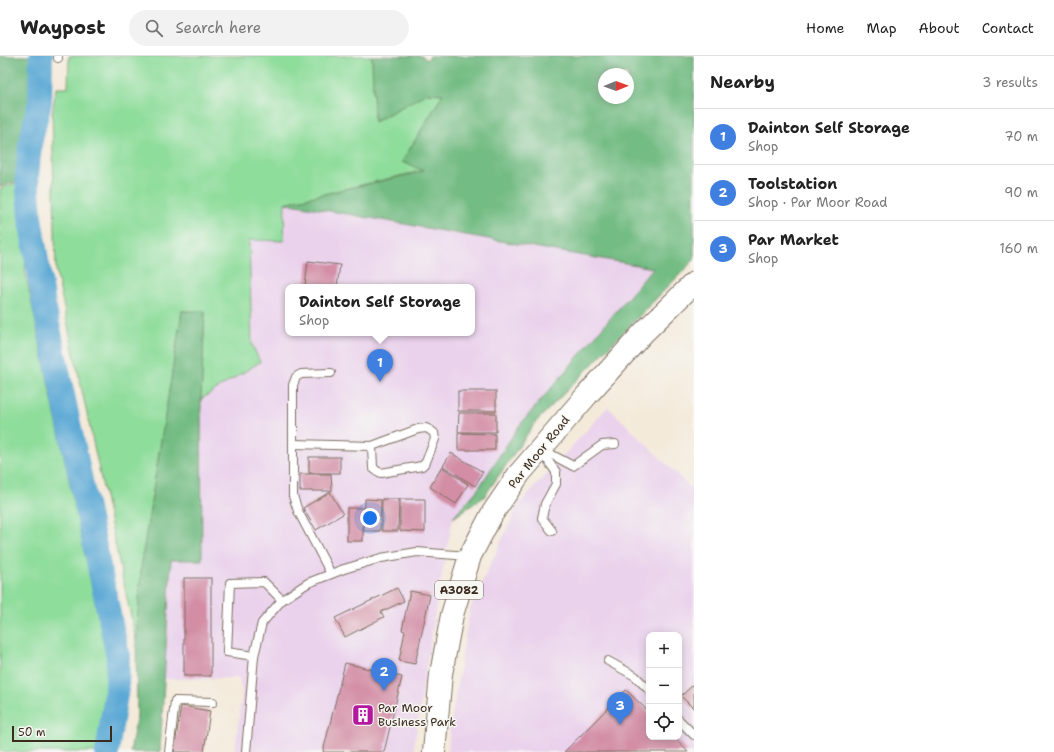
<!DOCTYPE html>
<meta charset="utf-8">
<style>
:root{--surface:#fff;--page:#f2f2f2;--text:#222;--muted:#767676;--line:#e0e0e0;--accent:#b5179e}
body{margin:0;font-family:"Shantell Sans",sans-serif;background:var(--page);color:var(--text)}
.controls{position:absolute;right:12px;bottom:12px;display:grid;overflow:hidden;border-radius:8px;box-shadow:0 2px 10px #0003}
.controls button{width:36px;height:36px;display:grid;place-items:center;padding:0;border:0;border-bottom:1px solid var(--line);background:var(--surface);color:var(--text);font:20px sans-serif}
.compass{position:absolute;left:598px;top:12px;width:36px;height:36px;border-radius:50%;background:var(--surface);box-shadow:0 2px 10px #0003;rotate:89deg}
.scale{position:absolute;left:12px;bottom:10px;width:100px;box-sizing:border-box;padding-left:4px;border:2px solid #3b2a1e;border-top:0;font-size:11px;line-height:14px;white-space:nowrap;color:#3b2a1e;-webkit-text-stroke:3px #f6f6f2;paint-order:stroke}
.you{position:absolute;left:370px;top:462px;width:14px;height:14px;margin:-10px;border:3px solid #fff;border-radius:50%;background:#1a73e8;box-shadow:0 0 0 6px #1a73e833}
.badge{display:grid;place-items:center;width:26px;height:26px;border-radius:50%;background:var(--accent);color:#fff;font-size:13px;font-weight:700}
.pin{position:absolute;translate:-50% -33px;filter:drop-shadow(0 1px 2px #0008)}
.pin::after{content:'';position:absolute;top:21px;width:14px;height:12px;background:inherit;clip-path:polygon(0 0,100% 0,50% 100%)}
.popup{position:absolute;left:285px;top:228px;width:190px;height:52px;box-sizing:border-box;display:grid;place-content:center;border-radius:8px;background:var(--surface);filter:drop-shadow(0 1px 3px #0005);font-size:13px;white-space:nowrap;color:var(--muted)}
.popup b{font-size:15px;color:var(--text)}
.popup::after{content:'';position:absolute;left:50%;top:100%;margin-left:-8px;border:8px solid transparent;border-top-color:var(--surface)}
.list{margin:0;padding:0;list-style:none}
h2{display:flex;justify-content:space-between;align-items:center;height:52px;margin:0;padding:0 16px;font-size:17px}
h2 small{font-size:13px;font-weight:400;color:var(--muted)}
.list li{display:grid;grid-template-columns:26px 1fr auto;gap:12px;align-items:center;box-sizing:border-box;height:56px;padding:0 16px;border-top:1px solid var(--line)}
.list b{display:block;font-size:15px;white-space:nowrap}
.list p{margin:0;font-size:13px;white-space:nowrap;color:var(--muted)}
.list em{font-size:13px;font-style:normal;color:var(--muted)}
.icon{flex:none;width:22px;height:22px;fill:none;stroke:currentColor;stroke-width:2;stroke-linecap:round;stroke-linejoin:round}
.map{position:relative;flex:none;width:694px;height:696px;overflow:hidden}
header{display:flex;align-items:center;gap:24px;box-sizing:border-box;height:56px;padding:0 20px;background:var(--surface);border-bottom:1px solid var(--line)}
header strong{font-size:19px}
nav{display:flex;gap:22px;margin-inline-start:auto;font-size:14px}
.search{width:280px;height:36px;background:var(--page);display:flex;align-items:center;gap:10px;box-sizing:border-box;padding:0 14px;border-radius:22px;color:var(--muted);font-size:15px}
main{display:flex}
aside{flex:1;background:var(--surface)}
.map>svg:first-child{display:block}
</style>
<header>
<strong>Waypost</strong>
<div class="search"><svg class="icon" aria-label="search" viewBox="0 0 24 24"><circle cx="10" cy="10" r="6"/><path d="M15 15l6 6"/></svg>Search here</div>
<nav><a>Home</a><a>Map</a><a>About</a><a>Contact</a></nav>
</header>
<main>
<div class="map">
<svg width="694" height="696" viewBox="0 0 694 696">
<rect width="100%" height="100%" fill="#f6f6f2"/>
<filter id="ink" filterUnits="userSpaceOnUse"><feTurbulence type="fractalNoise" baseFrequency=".025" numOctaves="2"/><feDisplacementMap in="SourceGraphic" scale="8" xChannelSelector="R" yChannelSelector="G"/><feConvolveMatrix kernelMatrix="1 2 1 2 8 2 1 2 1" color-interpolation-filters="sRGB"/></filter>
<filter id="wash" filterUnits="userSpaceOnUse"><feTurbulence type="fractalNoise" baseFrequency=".012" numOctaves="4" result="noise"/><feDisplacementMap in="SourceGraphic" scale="16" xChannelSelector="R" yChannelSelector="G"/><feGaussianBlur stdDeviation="0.9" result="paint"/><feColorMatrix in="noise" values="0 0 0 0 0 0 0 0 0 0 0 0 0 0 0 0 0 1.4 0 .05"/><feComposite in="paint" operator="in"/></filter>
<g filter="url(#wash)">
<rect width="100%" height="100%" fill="#f4eada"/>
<g fill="#ead1ec" fill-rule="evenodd">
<path d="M285,147L653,212L519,370L478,433L453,462L438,538L413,696H235L242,635L239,622L164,623L171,504L202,503L201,343L260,306L252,288L249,183ZM288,231H472V277H288Z"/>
<path d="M608,351L694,435V696H448L450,672L470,552L518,449ZM649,579H679V681H649Z"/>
</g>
<g fill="#8fdd9b" stroke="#65845c">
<polygon points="69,0 372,0 374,66 427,37 443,38 402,106 425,114 285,147 284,185 249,184 252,288 260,306 201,343 205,256 182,255 142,503 136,584 56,215 52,58 56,32 68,32"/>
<polygon points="31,121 25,215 47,321 107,602 108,634 97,696 0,696 0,133"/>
</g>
<g fill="#73bc83" stroke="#577350" fill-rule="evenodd">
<polygon points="0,0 41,0 40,45 30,88 27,121 0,131"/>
<path d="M372,0H422L427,4L430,0H694V204L535,367L484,441L453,462L478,433L519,370L653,212L285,147L424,115L402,106L443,38L427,37L374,66ZM604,18H628V42H604Z"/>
<polygon points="182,255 205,255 201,343 202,504 171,504 160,696 130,696 137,659 136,584 142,503"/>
</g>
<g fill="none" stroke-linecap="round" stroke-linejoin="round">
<polyline stroke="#5ca9d5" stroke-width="24" points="41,0 40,45 30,88 27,121 30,161 44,249 118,600 117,632 107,696"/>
</g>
<g id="blocks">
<g fill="#d38ea6">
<polygon points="308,205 340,209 337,231 305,231"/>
<rect x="458" y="335" width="38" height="20"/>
<polygon points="459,357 496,357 496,376 458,376"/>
<polygon points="458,377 495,378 495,394 458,394"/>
<polygon points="451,397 483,416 475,430 443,410"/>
<rect x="309" y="401" width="31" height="16"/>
<polygon points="442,411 468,428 456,448 430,431"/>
<polygon points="300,418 331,418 332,435 300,435"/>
<polygon points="330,436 343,458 316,474 303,452"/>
<polygon points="365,443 381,444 380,475 364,475"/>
<polygon points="382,443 399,443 398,475 382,475"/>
<polygon points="400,443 425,443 425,476 400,475"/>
<rect x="347" y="452" width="16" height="33"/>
<rect x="184" y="522" width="27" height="98"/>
<polygon points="397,532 404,545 381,556 384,561 345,581 335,562"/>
<polygon points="410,535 430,539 415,608 399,605 405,575 402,574"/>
<polygon points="345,607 402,621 384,696 323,696"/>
<polygon points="694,628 694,653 681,640"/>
<polygon points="626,634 649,656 649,681 674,681 688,696 564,696"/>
<polygon points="181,650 210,655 204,696 174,696"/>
</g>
</g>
</g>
<g filter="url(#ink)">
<use href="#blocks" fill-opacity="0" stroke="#7c6d60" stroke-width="1"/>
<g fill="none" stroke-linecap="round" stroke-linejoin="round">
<g stroke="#7c6d60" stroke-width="10">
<g id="lane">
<polyline points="58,2 58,0"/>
<polyline points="293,388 372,390 418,373 426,372 430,374 434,377 435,383 426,406 422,410 381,417 377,415 373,412 372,390"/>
<polyline points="541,393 573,410 602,389 615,388"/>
<polyline points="541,395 556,416 556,428 545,448 542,462 552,475"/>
<polyline points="331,518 298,455 293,440 293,329 296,321 301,318 331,317"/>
<polyline points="254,600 227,596 230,527 264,526 282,544"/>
<polyline points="608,605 635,620 649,634"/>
<polyline points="679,664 694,679"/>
<polyline points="169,696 175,645 213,646"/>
<polyline points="246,696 254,600 262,567 282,544 308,527 344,513 381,502 417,496 468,500"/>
</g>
</g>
<g stroke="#7c6d60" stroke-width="24">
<polyline id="primary" points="434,696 441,618 452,559 470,500 492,458 519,418 587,339 643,277 694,227"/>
</g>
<use href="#lane" stroke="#fff" stroke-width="8"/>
<use href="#primary" stroke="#fff" stroke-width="22"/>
</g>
</g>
<defs>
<g id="building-square" transform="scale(1.15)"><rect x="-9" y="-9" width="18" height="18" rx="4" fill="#b5179e" stroke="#f6f6f2"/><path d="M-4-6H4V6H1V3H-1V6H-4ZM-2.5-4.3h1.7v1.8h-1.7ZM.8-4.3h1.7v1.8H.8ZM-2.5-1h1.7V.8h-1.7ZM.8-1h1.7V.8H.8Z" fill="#fff"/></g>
</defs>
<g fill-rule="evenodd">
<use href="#building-square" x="363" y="659"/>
</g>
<g text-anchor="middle" stroke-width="3" stroke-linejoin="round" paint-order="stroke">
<rect fill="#f6f6f2" stroke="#73675e" stroke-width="1" x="435" y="525" width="48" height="18" rx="3"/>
<g font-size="11" font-weight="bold" fill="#3b2a1e">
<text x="459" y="538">A3082</text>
</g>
<g font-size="12" fill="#3b2a1e" stroke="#f6f6f2">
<text transform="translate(539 396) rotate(-51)" y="4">Par Moor Road</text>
</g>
<g font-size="12" fill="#3b2a1e" stroke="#f6f6f2" text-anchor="start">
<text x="378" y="656">Par Moor<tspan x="378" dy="14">Business Park</tspan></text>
</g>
</g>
</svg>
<div class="controls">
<button>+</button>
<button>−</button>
<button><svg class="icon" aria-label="locate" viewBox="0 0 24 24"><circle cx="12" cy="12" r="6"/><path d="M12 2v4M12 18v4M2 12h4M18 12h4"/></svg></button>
</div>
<svg class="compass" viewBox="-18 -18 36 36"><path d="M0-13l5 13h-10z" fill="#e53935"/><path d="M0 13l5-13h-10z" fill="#767676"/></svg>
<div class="scale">50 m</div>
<div class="you"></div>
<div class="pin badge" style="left:380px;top:326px;background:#3f7fe0">1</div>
<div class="popup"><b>Dainton Self Storage</b>Shop</div>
<div class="pin badge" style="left:384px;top:635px;background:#3f7fe0">2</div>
<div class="pin badge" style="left:620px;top:669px;background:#3f7fe0">3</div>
</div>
<aside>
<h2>Nearby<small>3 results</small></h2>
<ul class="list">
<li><span class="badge" style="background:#3f7fe0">1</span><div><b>Dainton Self Storage</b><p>Shop</p></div><em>70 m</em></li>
<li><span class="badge" style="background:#3f7fe0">2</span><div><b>Toolstation</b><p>Shop · Par Moor Road</p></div><em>90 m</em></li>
<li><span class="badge" style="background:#3f7fe0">3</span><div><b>Par Market</b><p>Shop</p></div><em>160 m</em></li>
</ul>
</aside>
</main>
